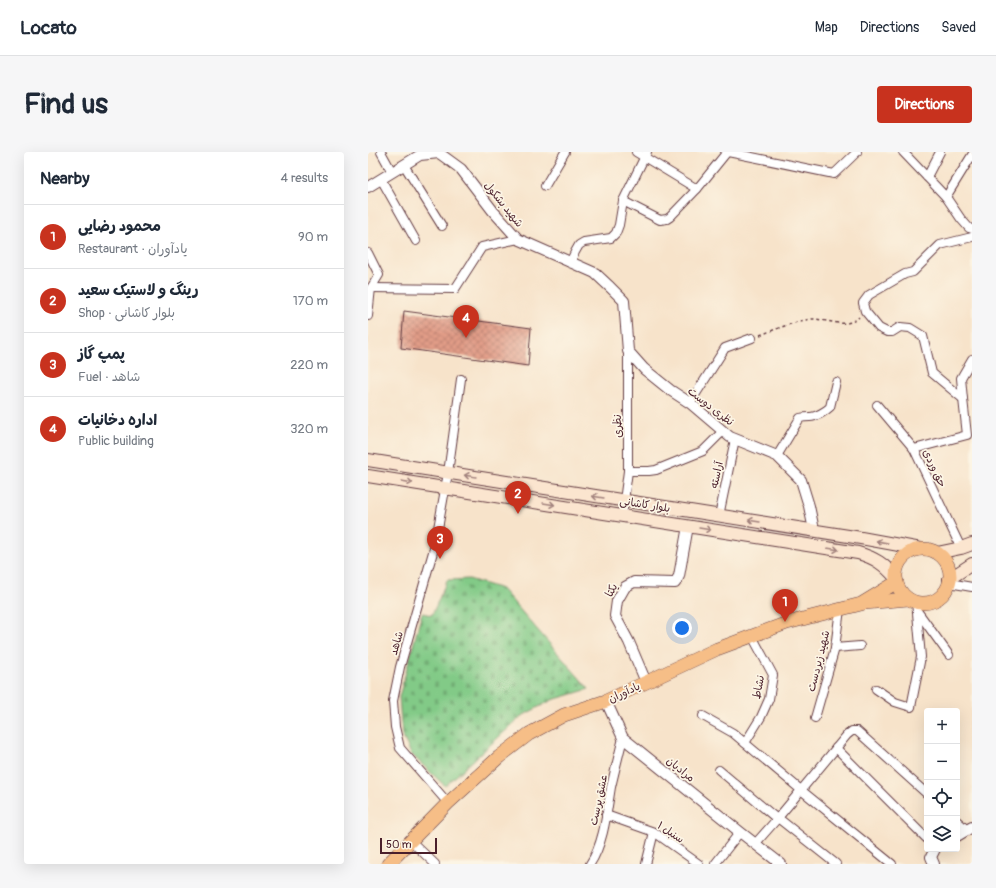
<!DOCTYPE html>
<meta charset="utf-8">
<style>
:root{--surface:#fff;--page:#f6f6f7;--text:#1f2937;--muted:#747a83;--line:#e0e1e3;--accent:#c8321e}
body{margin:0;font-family:Pangolin,"Playpen Sans Arabic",sans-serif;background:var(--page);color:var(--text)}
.controls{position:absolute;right:12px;bottom:12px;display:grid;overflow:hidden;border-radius:4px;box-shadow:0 4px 16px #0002}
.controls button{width:36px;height:36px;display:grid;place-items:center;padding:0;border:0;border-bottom:1px solid var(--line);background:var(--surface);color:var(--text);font:20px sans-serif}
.scale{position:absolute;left:12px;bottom:10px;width:57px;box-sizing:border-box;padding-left:4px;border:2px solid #4a1f2b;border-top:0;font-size:11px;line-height:14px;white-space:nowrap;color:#4a1f2b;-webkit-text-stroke:3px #fcf5e5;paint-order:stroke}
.you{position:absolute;left:314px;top:476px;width:14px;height:14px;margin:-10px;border:3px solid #fff;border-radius:50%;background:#1a73e8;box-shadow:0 0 0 6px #1a73e833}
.badge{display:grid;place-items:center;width:26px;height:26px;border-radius:50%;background:var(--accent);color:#fff;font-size:13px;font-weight:700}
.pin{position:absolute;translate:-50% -33px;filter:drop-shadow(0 1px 2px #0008)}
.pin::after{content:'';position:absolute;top:21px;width:14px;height:12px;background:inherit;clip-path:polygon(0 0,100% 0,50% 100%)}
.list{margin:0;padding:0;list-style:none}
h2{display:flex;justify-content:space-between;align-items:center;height:52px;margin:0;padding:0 16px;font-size:17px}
h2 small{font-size:13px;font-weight:400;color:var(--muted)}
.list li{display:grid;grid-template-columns:26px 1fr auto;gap:12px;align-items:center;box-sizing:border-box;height:64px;padding:0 16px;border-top:1px solid var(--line)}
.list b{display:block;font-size:15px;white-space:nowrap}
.list p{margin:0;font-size:13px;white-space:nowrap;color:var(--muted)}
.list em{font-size:13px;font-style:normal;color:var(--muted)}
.icon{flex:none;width:22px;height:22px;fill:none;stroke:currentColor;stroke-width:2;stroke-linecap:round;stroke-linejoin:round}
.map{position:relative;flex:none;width:604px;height:712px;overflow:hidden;border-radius:4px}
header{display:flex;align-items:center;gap:24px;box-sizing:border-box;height:56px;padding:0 20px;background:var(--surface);border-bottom:1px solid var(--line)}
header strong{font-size:19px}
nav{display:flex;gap:22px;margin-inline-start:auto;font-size:14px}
.intro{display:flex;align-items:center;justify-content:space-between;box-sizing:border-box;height:96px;padding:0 24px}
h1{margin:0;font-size:28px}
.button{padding:10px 18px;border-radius:4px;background:var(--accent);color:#fff;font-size:14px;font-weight:700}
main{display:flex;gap:24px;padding:0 24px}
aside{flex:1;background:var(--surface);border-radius:4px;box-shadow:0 4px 16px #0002}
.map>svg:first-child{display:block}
</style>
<header>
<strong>Locato</strong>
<nav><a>Map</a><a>Directions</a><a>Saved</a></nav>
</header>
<div class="intro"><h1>Find us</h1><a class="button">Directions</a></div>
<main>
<aside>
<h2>Nearby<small>4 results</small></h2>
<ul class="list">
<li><span class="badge">1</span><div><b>محمود رضایی</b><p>Restaurant · یادآوران</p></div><em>90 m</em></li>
<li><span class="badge">2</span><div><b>رینگ و لاستیک سعید</b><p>Shop · بلوار کاشانی</p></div><em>170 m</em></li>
<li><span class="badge">3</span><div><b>پمپ گاز</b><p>Fuel · شاهد</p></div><em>220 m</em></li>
<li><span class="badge">4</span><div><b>اداره دخانیات</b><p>Public building</p></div><em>320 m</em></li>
</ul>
</aside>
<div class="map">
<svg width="604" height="712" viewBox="0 0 604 712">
<defs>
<pattern id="cemetery-stones" width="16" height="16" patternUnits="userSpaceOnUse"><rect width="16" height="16" fill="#82ca87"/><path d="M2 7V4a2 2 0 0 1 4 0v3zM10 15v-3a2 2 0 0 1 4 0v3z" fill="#72ad75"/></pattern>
<pattern id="building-cross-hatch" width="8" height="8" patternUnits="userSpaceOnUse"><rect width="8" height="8" fill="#e19c87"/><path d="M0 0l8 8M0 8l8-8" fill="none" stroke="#b87f6f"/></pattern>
</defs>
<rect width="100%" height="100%" fill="#fcf5e5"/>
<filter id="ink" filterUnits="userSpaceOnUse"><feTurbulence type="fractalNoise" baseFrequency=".025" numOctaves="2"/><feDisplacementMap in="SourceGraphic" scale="8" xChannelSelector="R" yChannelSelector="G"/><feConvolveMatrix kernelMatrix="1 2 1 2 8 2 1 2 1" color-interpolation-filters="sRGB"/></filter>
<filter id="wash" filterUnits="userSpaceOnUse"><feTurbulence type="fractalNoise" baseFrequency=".012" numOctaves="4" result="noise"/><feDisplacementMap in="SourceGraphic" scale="16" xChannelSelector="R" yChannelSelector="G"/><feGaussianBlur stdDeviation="0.9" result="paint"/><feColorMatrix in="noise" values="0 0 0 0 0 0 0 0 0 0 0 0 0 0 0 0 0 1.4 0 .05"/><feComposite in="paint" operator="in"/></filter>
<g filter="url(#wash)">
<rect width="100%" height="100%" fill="#f7e3ca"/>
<polygon fill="url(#cemetery-stones)" stroke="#667459" points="101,427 134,437 221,537 184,548 154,564 77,634 43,602 34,583 31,545 54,461 64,463 79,428"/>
<g id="blocks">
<polygon fill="url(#building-cross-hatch)" points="36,159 163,176 160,214 33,196"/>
</g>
</g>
<g filter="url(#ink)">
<use href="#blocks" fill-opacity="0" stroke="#643c43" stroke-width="1"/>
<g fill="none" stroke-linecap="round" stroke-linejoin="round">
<g stroke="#643c43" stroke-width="10">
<g id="minor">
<polyline points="13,0 24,20"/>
<polyline points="268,0 329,37"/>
<polyline points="360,0 466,22 489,0"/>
<polyline points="535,0 578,45 593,67 601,76 604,77"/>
<polyline points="36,13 74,74"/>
<polyline points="559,25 572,0"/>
<polyline points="13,27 48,89"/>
<polyline points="177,34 197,0"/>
<polyline points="578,45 604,3"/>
<polyline points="255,49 292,68 299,67 302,65 329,37 359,0"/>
<polyline points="0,101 11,123 3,136 0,164"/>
<polyline points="202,111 207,100 211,93 216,90 243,86 248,81 251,73 255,49 279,0"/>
<polyline points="3,136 87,137 114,95 150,87"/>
<polyline points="595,247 593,226 604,207"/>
<polyline points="322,251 357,196 384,186"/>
<polyline points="509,253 546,297 593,396"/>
<polyline points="546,297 599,283 595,247 564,221 555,184 542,176 532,175 524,180 519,180 511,176 497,159 495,151 501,143 537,122 545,120 572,93 604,85"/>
<path d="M409,304L432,266C436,265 438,265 442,265C448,265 458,259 462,255L468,230"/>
<polyline points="260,319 281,319 288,318 335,299 355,279"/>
<polyline points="254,364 260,319 260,199"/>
<polyline points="351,364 367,287"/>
<polyline points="581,431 604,435"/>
<polyline points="550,460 581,503"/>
<polyline points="467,496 492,494"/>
<polyline points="508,537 527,550 543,555 553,505 548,450"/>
<polyline points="335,564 365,581 433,638 524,712"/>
<polyline points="447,566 467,496 472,457"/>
<polyline points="377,591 393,565 401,547 405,523 384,484"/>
<polyline points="468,596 559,687"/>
<polyline points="351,618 409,667"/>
<polyline points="80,651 32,596 27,575 25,549 32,515 67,393 80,321 93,227"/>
<polyline points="238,663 286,680 331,712"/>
<polyline points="410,666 468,712"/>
<polyline points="589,669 599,678"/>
<polyline points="43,689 67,712"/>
<polyline points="387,692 409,667 479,583 484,579 489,579 559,642"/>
<path d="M222,712C236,691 239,659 243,635C247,618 251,602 255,586"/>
<polyline points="278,712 286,680"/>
<polyline points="347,712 372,680"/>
</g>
</g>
<g stroke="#643c43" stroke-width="12">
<g id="tertiary">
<polyline points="0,35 52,3 71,1 93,17 125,59 150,87 227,121 242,135 256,149 260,199 276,217 302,238 322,251 362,285 409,304 433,328 441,354 446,378"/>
<polyline points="278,530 261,490 247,464 249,449 257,435 266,430 307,431 311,424 320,374"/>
<polyline points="238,549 255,586 372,680 413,712"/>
<polyline points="589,684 604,675"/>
<polyline points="566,712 563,705 567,697"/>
</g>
</g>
<g stroke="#643c43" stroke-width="14">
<g id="secondary">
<polyline points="0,308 493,386 553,397"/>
<path d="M0,324L490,401C507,406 516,412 528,426"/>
<polyline points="569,401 593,396 604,392"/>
<polyline points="581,427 604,412"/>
</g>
</g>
<g stroke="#643c43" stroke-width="14">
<g id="primary">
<circle cx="555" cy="424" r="27"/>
<polyline points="497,451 540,447"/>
<polyline points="20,712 80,651 131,605 161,582 196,563 238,549 349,497 419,471 493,452 529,430"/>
</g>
</g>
<path stroke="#643c43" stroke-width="1.5" stroke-dasharray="3 3" stroke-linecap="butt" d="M392,183C406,178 432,167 446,167C460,168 480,177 491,165"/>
<use href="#minor" stroke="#fff" stroke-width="8"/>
<use href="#tertiary" stroke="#fff" stroke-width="10"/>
<use href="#secondary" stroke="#fbe5cf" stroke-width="12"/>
<use href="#primary" stroke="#f6be87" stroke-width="13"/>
</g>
<defs><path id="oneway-shaft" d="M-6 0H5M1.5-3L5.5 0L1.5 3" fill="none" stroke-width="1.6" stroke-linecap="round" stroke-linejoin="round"/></defs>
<g stroke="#a2827d">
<use href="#oneway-shaft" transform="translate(102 324) rotate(-171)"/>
<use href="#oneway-shaft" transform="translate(39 330) rotate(9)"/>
<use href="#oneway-shaft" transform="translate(230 345) rotate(-171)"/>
<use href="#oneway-shaft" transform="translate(181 352) rotate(9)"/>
<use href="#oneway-shaft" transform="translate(386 369) rotate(-171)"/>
<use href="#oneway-shaft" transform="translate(337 377) rotate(9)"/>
<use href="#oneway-shaft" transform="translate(514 390) rotate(-169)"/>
<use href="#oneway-shaft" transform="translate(465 397) rotate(9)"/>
</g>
</g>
<g text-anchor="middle" stroke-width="3.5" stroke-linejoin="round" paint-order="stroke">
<g font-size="11" fill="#4a1f2b" stroke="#fcf5e5">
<text transform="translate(136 52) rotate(51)" y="4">شهید بشکول</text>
<text transform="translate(343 254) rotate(38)" y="4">نظری دوست</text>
<text transform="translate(249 274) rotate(-90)" y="4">نظری</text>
<text transform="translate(567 316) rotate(65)" y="4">حق وردی</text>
<text transform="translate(348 323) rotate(-78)" y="4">آراسته</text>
<text transform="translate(277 352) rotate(9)" y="4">بلوار کاشانی</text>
<text transform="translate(243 438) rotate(-62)" y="4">یکتا</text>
<text transform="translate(28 491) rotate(-74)" y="4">شاهد</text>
<text transform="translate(450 509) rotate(-76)" y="4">شهید زبردست</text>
<text transform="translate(390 535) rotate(-79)" y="4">نشاط</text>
<text transform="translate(256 540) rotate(-25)" y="4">یادآوران</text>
<text transform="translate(313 617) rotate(39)" y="4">مرادیان</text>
<text transform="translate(230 648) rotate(-78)" y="4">عشق پرست</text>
<text transform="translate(303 680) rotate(33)" y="4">سنبل ۱</text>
</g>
</g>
</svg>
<div class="controls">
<button>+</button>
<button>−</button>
<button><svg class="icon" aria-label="locate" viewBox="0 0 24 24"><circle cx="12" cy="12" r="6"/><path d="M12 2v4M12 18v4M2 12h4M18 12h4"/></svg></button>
<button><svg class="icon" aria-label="layers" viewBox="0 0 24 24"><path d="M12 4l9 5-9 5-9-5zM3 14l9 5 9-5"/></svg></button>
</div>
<div class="scale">50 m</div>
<div class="you"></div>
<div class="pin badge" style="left:417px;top:470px">1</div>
<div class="pin badge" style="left:150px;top:362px">2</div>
<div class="pin badge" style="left:72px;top:407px">3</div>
<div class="pin badge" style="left:98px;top:186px">4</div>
</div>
</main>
